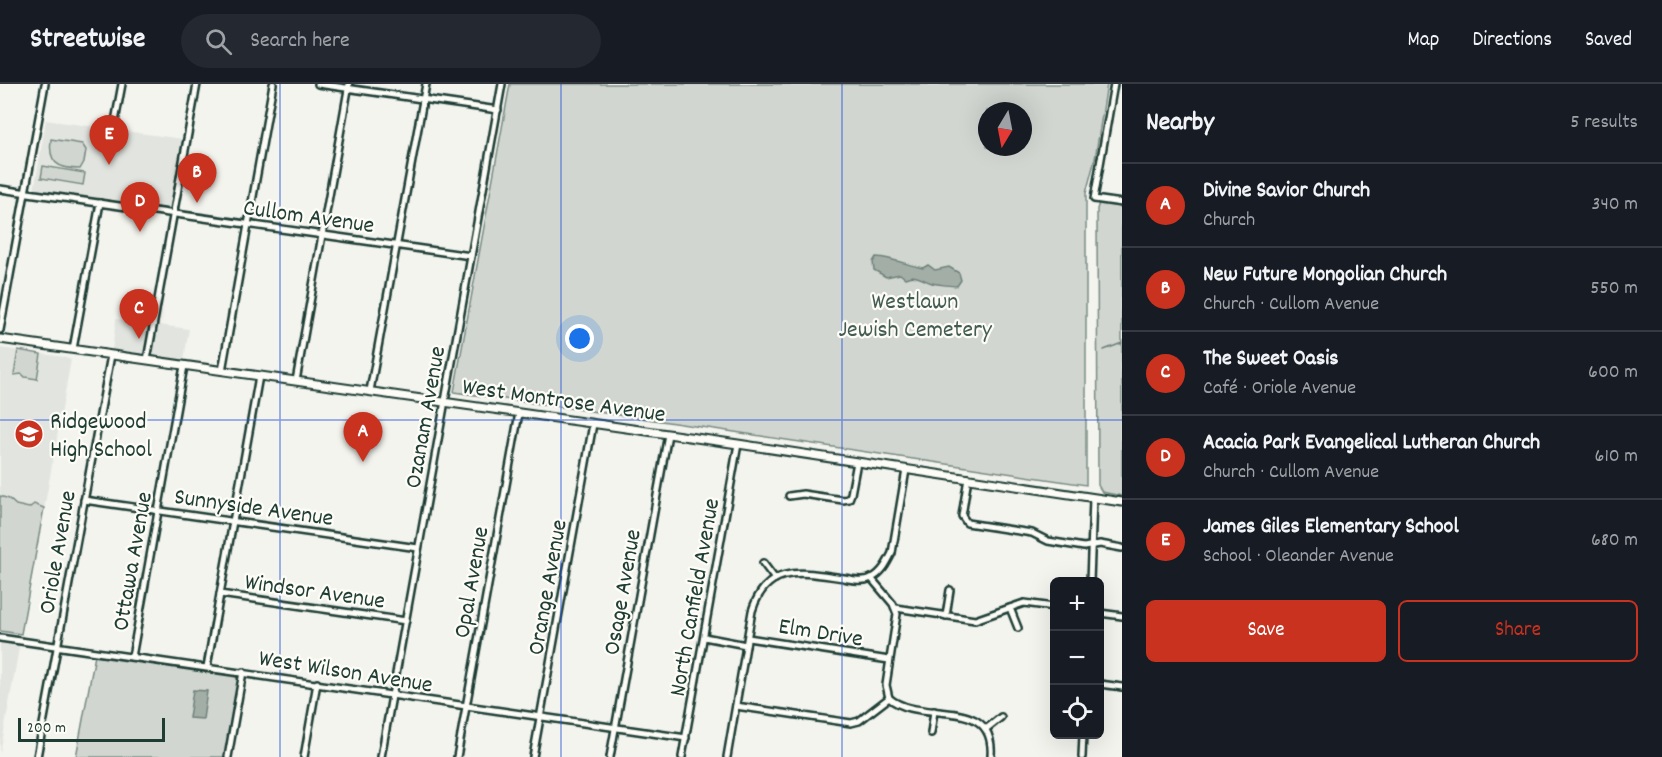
<!DOCTYPE html>
<meta charset="utf-8">
<style>
:root{--surface:#171b24;--page:#242831;--text:#f1f3f6;--muted:#9ea1a6;--line:#363941;--accent:#c8321e}
body{margin:0;font-family:Dekko,sans-serif;background:var(--page);color:var(--text)}
.controls{position:absolute;right:18px;bottom:18px;display:grid;overflow:hidden;border-radius:9px;box-shadow:0 6px 24px #0002}
.controls button{width:54px;height:54px;display:grid;place-items:center;padding:0;border:0;border-bottom:2px solid var(--line);background:var(--surface);color:var(--text);font:30px sans-serif}
.compass{position:absolute;left:978px;top:18px;width:54px;height:54px;border-radius:50%;background:var(--surface);box-shadow:0 6px 24px #0002;rotate:190deg}
.scale{position:absolute;left:18px;bottom:15px;width:147px;box-sizing:border-box;padding-left:6px;border:3px solid #1f3d34;border-top:0;font-size:16px;line-height:21px;white-space:nowrap;color:#1f3d34;-webkit-text-stroke:4px #fdfcf7;paint-order:stroke}
.you{position:absolute;left:580px;top:255px;width:21px;height:21px;margin:-15px;border:4px solid #fff;border-radius:50%;background:#1a73e8;box-shadow:0 0 0 9px #1a73e833}
.badge{display:grid;place-items:center;width:39px;height:39px;border-radius:50%;background:var(--accent);color:#fff;font-size:20px;font-weight:700}
.pin{position:absolute;translate:-50% -50px;filter:drop-shadow(0 2px 3px #0008)}
.pin::after{content:'';position:absolute;top:32px;width:21px;height:18px;background:inherit;clip-path:polygon(0 0,100% 0,50% 100%)}
.list{margin:0;padding:0;list-style:none}
h2{display:flex;justify-content:space-between;align-items:center;height:78px;margin:0;padding:0 24px;font-size:26px}
h2 small{font-size:20px;font-weight:400;color:var(--muted)}
.list li{display:grid;grid-template-columns:39px 1fr auto;gap:18px;align-items:center;box-sizing:border-box;height:84px;padding:0 24px;border-top:2px solid var(--line)}
.list b{display:block;font-size:22px;white-space:nowrap}
.list p{margin:0;font-size:20px;white-space:nowrap;color:var(--muted)}
.list em{font-size:20px;font-style:normal;color:var(--muted)}
.actions{display:flex;gap:12px;padding:18px 24px}
.actions a{flex:1;padding:14px 0;border:2px solid var(--accent);border-radius:9px;text-align:center;font-size:21px;color:var(--accent)}
.actions .main{background:var(--accent);color:#fff}
.icon{flex:none;width:33px;height:33px;fill:none;stroke:currentColor;stroke-width:2;stroke-linecap:round;stroke-linejoin:round}
.map{position:relative;flex:none;width:1122px;height:673px;overflow:hidden}
header{display:flex;align-items:center;gap:36px;box-sizing:border-box;height:84px;padding:0 30px;background:var(--surface);border-bottom:2px solid var(--line)}
header strong{font-size:28px}
nav{display:flex;gap:33px;margin-inline-start:auto;font-size:21px}
.search{width:420px;height:54px;background:var(--page);display:flex;align-items:center;gap:15px;box-sizing:border-box;padding:0 21px;border-radius:33px;color:var(--muted);font-size:22px}
main{display:flex}
aside{flex:1;background:var(--surface)}
.map>svg:first-child{display:block}
</style>
<header>
<strong>Streetwise</strong>
<div class="search"><svg class="icon" aria-label="search" viewBox="0 0 24 24"><circle cx="10" cy="10" r="6"/><path d="M15 15l6 6"/></svg>Search here</div>
<nav><a>Map</a><a>Directions</a><a>Saved</a></nav>
</header>
<main>
<div class="map">
<svg width="1122" height="673" viewBox="0 0 1122 673">
<rect width="100%" height="100%" fill="#f4f4ef"/>
<filter id="ink" filterUnits="userSpaceOnUse"><feTurbulence type="fractalNoise" baseFrequency=".0167" numOctaves="2"/><feDisplacementMap in="SourceGraphic" scale="12" xChannelSelector="R" yChannelSelector="G"/><feConvolveMatrix kernelMatrix="1 2 1 2 8 2 1 2 1" color-interpolation-filters="sRGB"/></filter>
<g filter="url(#ink)">
<g fill="#e2e5df">
<polygon points="46,36 183,55 171,126 34,106"/>
<polygon points="116,235 189,245 184,276 112,266"/>
<polygon points="0,264 65,273 71,276 0,670"/>
</g>
<g fill="#d1d6d1" stroke="#788a82" stroke-width="1.5" fill-rule="evenodd">
<path d="M510,0H1107L1095,75L1086,109V401L661,337L454,308ZM987,27H1023V63H987Z"/>
<path d="M51,55L82,60L86,66L84,78L80,85C57,85 48,78 51,55Z"/>
<polygon points="43,82 85,89 83,101 41,94"/>
<polygon points="1099,119 1122,122 1122,412 1102,408 1098,401 1097,125"/>
<polygon points="18,266 41,270 37,295 25,293 22,290 14,291"/>
<polygon points="0,412 9,415 16,421 29,424 34,420 44,424 21,550 0,547"/>
<polygon points="95,571 235,591 238,596 225,673 76,673"/>
</g>
<g fill="#a3aea7" stroke="#6e8179" stroke-width="1.5">
<path d="M876,173C893,174 907,181 923,184L928,181L935,186L949,183L959,189L961,196L957,202C952,202 935,200 932,199C921,196 917,189 905,194L900,190L886,193L874,186L873,178Z"/>
<polygon points="193,606 207,607 203,635 189,634"/>
</g>
<g fill="none" stroke-linecap="round" stroke-linejoin="round">
<polyline stroke="#6e8179" stroke-width="1.5" points="1104,266 1122,259"/>
<g stroke="#1f3d34" stroke-width="10">
<g id="minor">
<polyline points="318,0 498,26"/>
<polyline points="1114,0 1094,115 1122,119"/>
<polyline points="114,43 122,0"/>
<polyline points="0,105 471,172"/>
<polyline points="0,246 45,0"/>
<polyline points="73,265 100,119"/>
<polyline points="147,276 197,0"/>
<polyline points="222,287 273,0"/>
<polyline points="296,297 349,0"/>
<polyline points="370,307 426,0"/>
<polyline points="968,394 962,432 967,439 1032,449 1048,457 1084,463 1100,460 1122,464"/>
<polyline points="789,412 803,410 843,416 849,415 851,410 857,378"/>
<polyline points="84,416 418,464"/>
<polyline points="763,479 775,495"/>
<polyline points="871,494 893,520 897,530 886,601 889,614"/>
<polyline points="1090,498 1093,414"/>
<polyline points="220,510 406,537"/>
<polyline points="896,524 975,536 1024,519 1054,523"/>
<polyline points="1010,524 1018,544"/>
<polyline points="1100,529 1122,532"/>
<polyline points="946,532 950,506"/>
<polyline points="704,553 746,561"/>
<polyline points="0,554 686,654"/>
<polyline points="748,554 889,576"/>
<polyline points="132,573 184,282"/>
<polyline points="207,583 259,292"/>
<polyline points="1100,600 1122,603"/>
<path d="M889,614C920,641 996,609 991,673"/>
<polyline points="736,622 851,639 859,637 889,614"/>
<polyline points="986,645 1001,633"/>
<polyline points="931,649 934,627"/>
<polyline points="37,673 111,271"/>
<polyline points="228,673 243,588"/>
<polyline points="304,673 317,599"/>
<polyline points="381,673 502,0"/>
<polyline points="457,673 519,329"/>
<polyline points="533,673 593,340"/>
<polyline points="610,673 668,350"/>
<polyline points="682,673 738,360"/>
<path d="M727,673L752,527C767,478 805,489 844,494C853,496 863,498 872,494C882,489 887,479 892,469L906,386"/>
<polyline points="1082,673 1083,650"/>
</g>
</g>
<g stroke="#1f3d34" stroke-width="11">
<polyline id="tertiary" points="0,255 738,360 1122,418"/>
</g>
<use href="#minor" stroke="#fdfcf7" stroke-width="5"/>
<use href="#tertiary" stroke="#fdfcf7" stroke-width="7"/>
</g>
</g>
<path fill="none" stroke="#1d4ed8" stroke-width="1.5" stroke-opacity="0.55" d="M280,0V673M561,0V673M842,0V673M0,336H1122"/>
<defs>
<g id="school-disc" transform="scale(1.5)"><circle r="9.5" fill="#c8321e" stroke="#fdfcf7"/><path d="M0-5L7-2L0 1L-7-2ZM-4 1L0 2.5L4 1V4Q0 6-4 4Z" fill="#fff"/></g>
</defs>
<g fill-rule="evenodd">
<use href="#school-disc" x="29" y="350"/>
</g>
<g text-anchor="middle" stroke-width="4.5" stroke-linejoin="round" paint-order="stroke">
<g font-size="24" fill="#1f3d34" stroke="#fdfcf7">
<text transform="translate(309 131) rotate(8)" y="8">Cullom Avenue</text>
<text transform="translate(564 315) rotate(8)" y="8">West Montrose Avenue</text>
<text transform="translate(424 333) rotate(-80)" y="8">Ozanam Avenue</text>
<text transform="translate(254 422) rotate(8)" y="8">Sunnyside Avenue</text>
<text transform="translate(56 468) rotate(-80)" y="8">Oriole Avenue</text>
<text transform="translate(131 477) rotate(-80)" y="8">Ottawa Avenue</text>
<text transform="translate(470 498) rotate(-80)" y="8">Opal Avenue</text>
<text transform="translate(546 503) rotate(-80)" y="8">Orange Avenue</text>
<text transform="translate(315 506) rotate(8)" y="8">Windsor Avenue</text>
<text transform="translate(621 508) rotate(-80)" y="8">Osage Avenue</text>
<text transform="translate(693 513) rotate(-80)" y="8">North Canfield Avenue</text>
<text transform="translate(821 547) rotate(9)" y="8">Elm Drive</text>
<text transform="translate(346 586) rotate(9)" y="8">West Wilson Avenue</text>
</g>
<g font-size="24" fill="#435c53" stroke="#fdfcf7">
<text x="915" y="224">Westlawn<tspan x="915" dy="28">Jewish Cemetery</tspan></text>
</g>
<g font-size="24" fill="#1f3d34" stroke="#fdfcf7" text-anchor="start">
<text x="50" y="344">Ridgewood<tspan x="50" dy="28">High School</tspan></text>
</g>
</g>
</svg>
<div class="controls">
<button>+</button>
<button>−</button>
<button><svg class="icon" aria-label="locate" viewBox="0 0 24 24"><circle cx="12" cy="12" r="6"/><path d="M12 2v4M12 18v4M2 12h4M18 12h4"/></svg></button>
</div>
<svg class="compass" viewBox="-18 -18 36 36"><path d="M0-13l5 13h-10z" fill="#e53935"/><path d="M0 13l5-13h-10z" fill="#9ea1a6"/></svg>
<div class="scale">200 m</div>
<div class="you"></div>
<div class="pin badge" style="left:363px;top:378px">A</div>
<div class="pin badge" style="left:197px;top:119px">B</div>
<div class="pin badge" style="left:139px;top:255px">C</div>
<div class="pin badge" style="left:140px;top:148px">D</div>
<div class="pin badge" style="left:109px;top:81px">E</div>
</div>
<aside>
<h2>Nearby<small>5 results</small></h2>
<ul class="list">
<li><span class="badge">A</span><div><b>Divine Savior Church</b><p>Church</p></div><em>340 m</em></li>
<li><span class="badge">B</span><div><b>New Future Mongolian Church</b><p>Church · Cullom Avenue</p></div><em>550 m</em></li>
<li><span class="badge">C</span><div><b>The Sweet Oasis</b><p>Café · Oriole Avenue</p></div><em>600 m</em></li>
<li><span class="badge">D</span><div><b>Acacia Park Evangelical Lutheran Church</b><p>Church · Cullom Avenue</p></div><em>610 m</em></li>
<li><span class="badge">E</span><div><b>James Giles Elementary School</b><p>School · Oleander Avenue</p></div><em>680 m</em></li>
</ul>
<div class="actions"><a class="main">Save</a><a>Share</a></div>
</aside>
</main>
